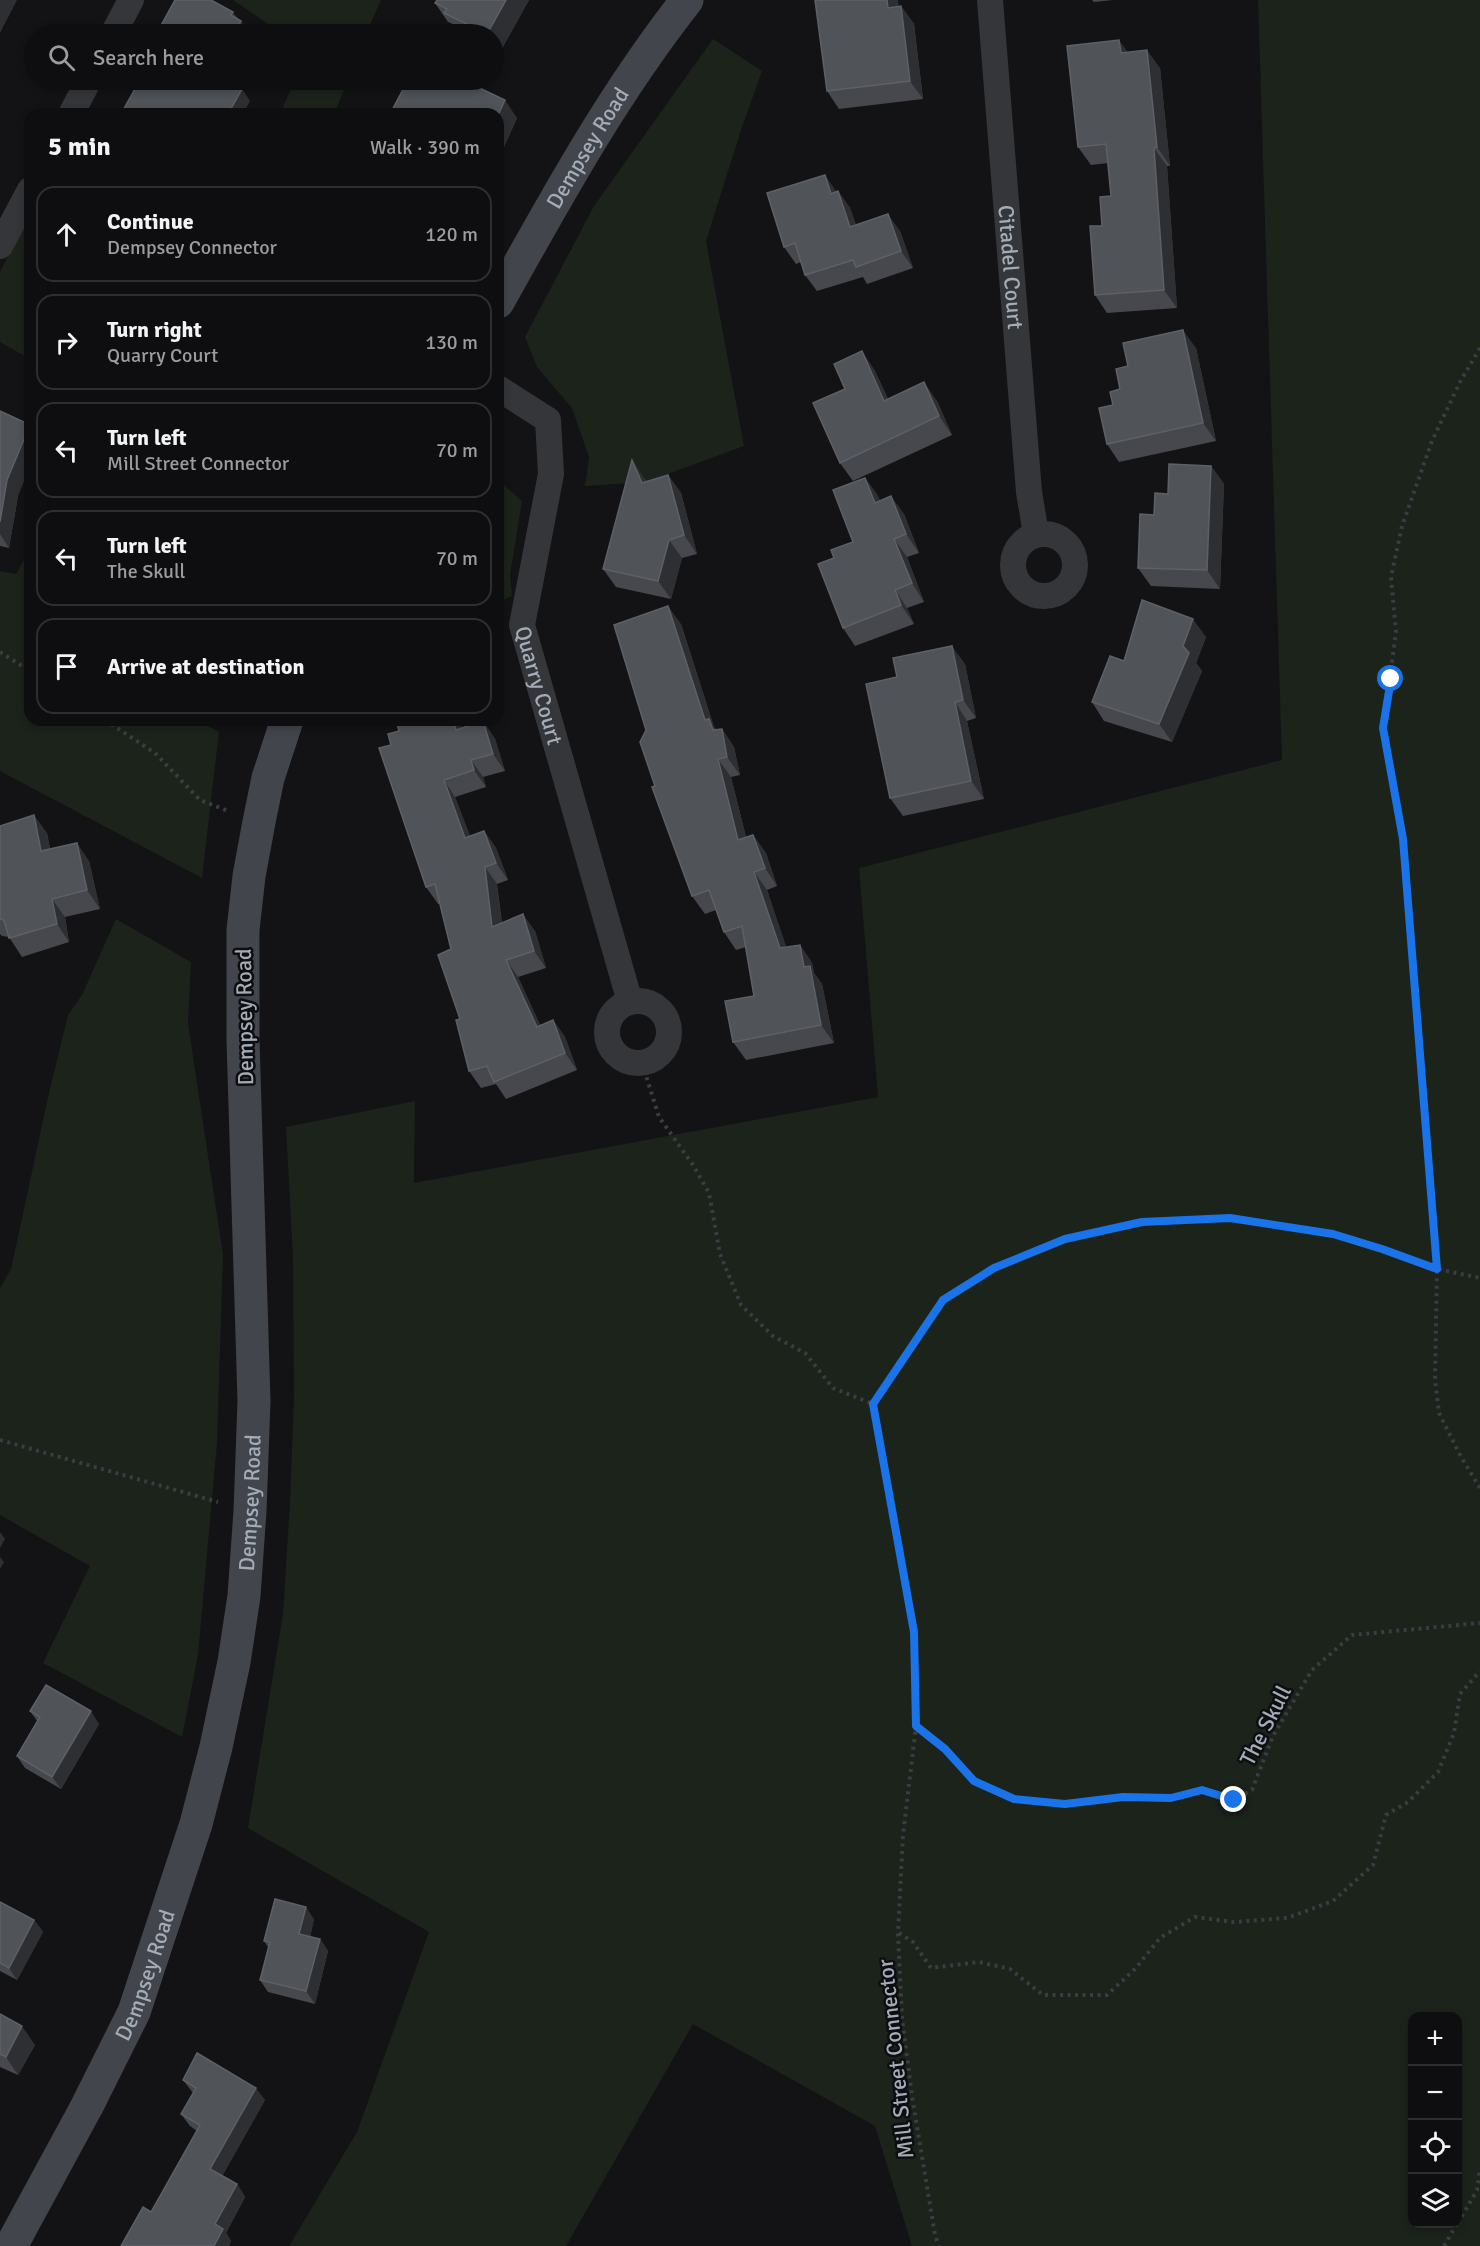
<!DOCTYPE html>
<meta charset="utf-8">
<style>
:root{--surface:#0e0e10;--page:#171719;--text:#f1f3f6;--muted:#9b9c9f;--line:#2e2e30}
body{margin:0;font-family:Signika,sans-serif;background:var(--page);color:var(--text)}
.controls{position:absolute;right:18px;bottom:18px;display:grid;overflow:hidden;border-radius:12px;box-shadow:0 3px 9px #0003}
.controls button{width:54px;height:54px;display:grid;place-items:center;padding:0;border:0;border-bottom:2px solid var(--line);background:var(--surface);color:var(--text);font:30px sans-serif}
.stop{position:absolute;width:18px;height:18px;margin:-14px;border:4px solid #1a73e8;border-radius:50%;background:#fff}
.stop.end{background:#1a73e8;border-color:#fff;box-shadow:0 2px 6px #0008}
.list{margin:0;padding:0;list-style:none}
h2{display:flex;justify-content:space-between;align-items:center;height:78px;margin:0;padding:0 24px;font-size:26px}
h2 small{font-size:20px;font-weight:400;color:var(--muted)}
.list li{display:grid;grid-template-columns:39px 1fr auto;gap:18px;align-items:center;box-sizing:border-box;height:96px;margin:0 12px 12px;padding:0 12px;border:2px solid var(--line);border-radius:18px}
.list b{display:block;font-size:22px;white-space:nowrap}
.list p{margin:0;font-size:20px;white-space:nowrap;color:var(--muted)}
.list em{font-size:20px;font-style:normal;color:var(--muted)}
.icon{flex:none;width:33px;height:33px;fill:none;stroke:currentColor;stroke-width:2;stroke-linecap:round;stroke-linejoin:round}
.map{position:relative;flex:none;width:1480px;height:2246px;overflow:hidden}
.search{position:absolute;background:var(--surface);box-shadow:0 3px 9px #0003;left:24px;top:24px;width:480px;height:66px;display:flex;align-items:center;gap:15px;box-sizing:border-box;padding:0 21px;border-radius:33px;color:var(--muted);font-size:22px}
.panel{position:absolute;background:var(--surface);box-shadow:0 3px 9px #0003;left:24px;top:108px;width:480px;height:618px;border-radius:18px}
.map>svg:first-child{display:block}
</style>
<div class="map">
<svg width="1480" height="2246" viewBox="0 0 1480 2246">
<rect width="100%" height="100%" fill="#131315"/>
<g fill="#1b231b" fill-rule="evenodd">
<polygon points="233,0 381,0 366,34 283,34"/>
<path d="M1258,0H1480V2246H912L875,2126L693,2024L566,2246H289L357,2132L429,1932L248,1828L283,1614L290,1502L294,1399L293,1257L286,1127L415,1101L414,1183L878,1097L859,868L1282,760ZM1412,2016H1458V2224H1412Z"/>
<polygon points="713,39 762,71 741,130 706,241 744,446 646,482 585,486 589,457 572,408 537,367 525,337 594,206"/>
<polygon points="295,80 348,80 334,114 280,114"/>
<polygon points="30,213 30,359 0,342 0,272"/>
<polygon points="498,480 522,501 510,575 512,596 498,602"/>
<polygon points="30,549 30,720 198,720 219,732 202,878 0,771 0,571 16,574"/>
<polygon points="116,919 191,962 188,1023 223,1255 217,1443 198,1655 182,1737 43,1663 90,1566 0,1515 0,1288 11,1269 49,1093 68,1015 82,995"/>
</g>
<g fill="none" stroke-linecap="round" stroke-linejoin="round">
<g stroke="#3a3d41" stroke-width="4" stroke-dasharray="3 4.5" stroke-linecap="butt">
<polyline points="1480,348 1460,382 1432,441 1402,526 1391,577 1396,632 1383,728 1403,839 1417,994 1437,1269 1435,1380 1439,1413 1461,1457 1480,1488"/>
<polyline points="0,652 30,671"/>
<polyline points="105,720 155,753 200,800 228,811"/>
<polyline points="642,1063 659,1117 693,1165 709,1193 720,1254 741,1305 773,1336 805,1353 833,1388 873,1404 914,1632 916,1726 903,1835 898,1933 902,2018 912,2096 935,2235 939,2246"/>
<polyline points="873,1404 943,1300 994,1268 1065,1239 1142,1222 1230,1218 1333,1234 1381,1249 1437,1269 1480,1278"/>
<polyline points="0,1440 218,1502"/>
<polyline points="916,1726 945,1749 974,1781 1014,1799 1065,1804 1123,1797 1171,1798 1202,1790 1234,1800 1252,1790 1273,1736 1312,1670 1352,1635 1480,1623"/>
<polyline points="899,1933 913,1942 931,1968 979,1962 1010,1969 1043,1995 1107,1995 1135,1969 1160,1938 1195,1917 1234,1922 1287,1918 1333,1901 1373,1865 1386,1815 1408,1802 1438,1772 1454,1733 1460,1694 1480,1671"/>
<polyline points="1458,2223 1477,2190 1480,2168"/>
<polyline points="1444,2246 1457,2224"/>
</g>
<g stroke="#34363a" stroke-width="26">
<path id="s1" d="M990,0L1029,492L1036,534"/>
<polyline points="113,34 131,0"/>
<polyline points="71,114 89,80"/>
<polyline points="0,246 30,190"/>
<path id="s2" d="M498,388L548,420L551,474L522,625L630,1002"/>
<circle cx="1044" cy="565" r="31"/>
<circle cx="638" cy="1032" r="31"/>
</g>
<g stroke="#42454b" stroke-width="33">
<path id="s3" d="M498,302C556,198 613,94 687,0"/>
<path id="s4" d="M11,2246L87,2106L134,2012L196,1824L216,1747L234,1662L244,1596L250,1511L254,1401L243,1040V930L249,876L259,822L268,778L287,720"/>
</g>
</g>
<g fill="#46484d">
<polygon points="529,0 500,52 494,49 494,34 463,34 457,32 451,23 448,22 435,3"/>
<polygon points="1092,0 1113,0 1094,2"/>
<polygon points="899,6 901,6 914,24 923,99 839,109 827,91"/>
<polygon points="1128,52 1160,68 1170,166 1167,166 1177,308 1107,313 1095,295 1102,226 1111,196 1108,163 1091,165 1078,147"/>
<polygon points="471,80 474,86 517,118 503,149 498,147 498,114 390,114"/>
<polygon points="838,191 850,208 856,225 900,231 913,268 867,284 863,277 817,291 805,275 801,262 796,264 784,247 836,192"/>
<polygon points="1196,348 1216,441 1119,462 1107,444 1113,405 1120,389"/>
<polygon points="874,369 888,399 937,401 952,435 853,481 840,463 845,389"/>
<polygon points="0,411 18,496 9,548 0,546"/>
<polygon points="1211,466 1224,484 1220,589 1151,586 1138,568 1154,515 1168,494"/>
<polygon points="668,475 681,493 697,554 682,558 671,599 616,587 603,569 645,479 647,482"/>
<polygon points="865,478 878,496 880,501 904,514 919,553 907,557 924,602 907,608 914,624 855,646 843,628 853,542"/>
<polygon points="681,624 714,727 716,729 722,729 734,747 740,775 731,777 746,837 753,835 766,853 777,886 767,890 786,947 800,945 812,963 814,973 822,984 834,1043 746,1060 733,1042 754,996 746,947 736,950 724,932 716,910 705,914 692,896 655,786 646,730"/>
<polygon points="1206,637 1196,663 1202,671 1172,742 1104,721 1092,702 1124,661"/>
<polygon points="965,664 976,718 967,721 984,799 903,816 890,798"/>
<polygon points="460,720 462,728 483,721 495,739 505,771 483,777 486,787 455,797 470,836 484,831 496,848 508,880 497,884 502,923 535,931 546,968 518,977 540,1025 553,1020 565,1037 577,1070 506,1099 496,1084 481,1088 469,1071 460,1019 451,949 440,904 438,904 426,887 391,745 399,731"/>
<polygon points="0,826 47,833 50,849 89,861 100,909 65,917 69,942 22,957 9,937 2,936 0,934"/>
<polygon points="30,1711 99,1724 61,1789 25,1768 17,1756 37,1721"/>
<polygon points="0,1902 34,1920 43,1932 17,1980 0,1971"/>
<polygon points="314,1919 310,1937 320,1939 328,1951 315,2004 268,1992 260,1980 268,1947 264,1941"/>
<polygon points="0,2014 35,2045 18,2075 0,2067"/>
<polygon points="183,2080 265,2100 222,2176 237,2184 245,2197 226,2233 231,2241 229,2246 121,2246 151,2212 197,2131 190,2126 181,2114 193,2093"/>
</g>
<g fill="#2d2f32">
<polygon points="0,0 17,0 0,33"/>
<polygon points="506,0 529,0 500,52 494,43 494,34 487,34"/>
<polygon points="887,0 898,0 901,26 888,8"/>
<polygon points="901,6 914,24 923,99 910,81"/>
<polygon points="233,12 241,22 241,21 250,33 249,34 234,34 231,15"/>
<polygon points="1119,40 1132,58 1121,53"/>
<polygon points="1147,50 1160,68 1170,166 1157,147"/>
<polygon points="242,89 250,101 243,114 228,114"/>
<polygon points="505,100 517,118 503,149 498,142 498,115"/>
<polygon points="1154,148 1167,166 1177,308 1164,290"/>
<polygon points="825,175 836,191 843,211 831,194"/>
<polygon points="838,191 850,208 862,244 850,227"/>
<polygon points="888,214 900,231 913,268 901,251"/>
<polygon points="1183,330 1196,348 1216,441 1203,423"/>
<polygon points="862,351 874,369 897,419 884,401"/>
<polygon points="924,382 937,401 952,435 939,416"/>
<polygon points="30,425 30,467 18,496 9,548 0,534 0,522 7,480"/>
<polygon points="632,460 645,479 655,501 642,483"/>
<polygon points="1211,466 1224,484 1220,589 1207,570"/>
<polygon points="668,475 681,493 697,554 684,535"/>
<polygon points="865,478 878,496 888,521 875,503"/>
<polygon points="891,496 904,514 919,553 906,534"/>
<polygon points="894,539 907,557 924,602 912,583"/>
<polygon points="669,540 682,558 671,599 658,581"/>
<polygon points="895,590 907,608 914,624 901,605"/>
<polygon points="668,606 681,624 714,727 722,737 722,729 734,747 740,775 727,757 705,720"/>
<polygon points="1193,619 1206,637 1196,663 1202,671 1172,742 1159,724 1183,646"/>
<polygon points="952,646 965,664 976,718 963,700"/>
<polygon points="955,702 967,721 984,799 971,781"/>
<polygon points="453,720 460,720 468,747 456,730"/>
<polygon points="483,721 495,739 505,771 493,754"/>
<polygon points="718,759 731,777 751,858 738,840"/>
<polygon points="471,760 483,777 486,787 474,770"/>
<polygon points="444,780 455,797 477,855 465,838"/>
<polygon points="34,815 47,833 54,869 41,851"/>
<polygon points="484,831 496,848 508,880 496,863"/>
<polygon points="753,835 766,853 777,886 765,868"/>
<polygon points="77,843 89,861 100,909 87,890"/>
<polygon points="485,867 497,884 504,944 492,927"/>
<polygon points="754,872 767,890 793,967 780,948"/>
<polygon points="52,899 65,917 69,942 57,924"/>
<polygon points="523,914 535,931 546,968 534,951"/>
<polygon points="800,945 812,963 814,973 822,984 834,1043 821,1025 804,967"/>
<polygon points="506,960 518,977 549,1044 537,1027"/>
<polygon points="553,1020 565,1037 577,1070 565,1053"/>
<polygon points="0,1532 5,1539 0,1548"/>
<polygon points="0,1557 4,1562 0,1569"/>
<polygon points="91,1711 99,1724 61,1789 52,1777"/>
<polygon points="306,1907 314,1919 308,1947 299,1934"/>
<polygon points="34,1920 43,1932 17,1980 9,1968"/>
<polygon points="320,1939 328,1951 315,2004 306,1991"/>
<polygon points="22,2026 35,2045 18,2075 6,2057"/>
<polygon points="256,2088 265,2100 219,2182 210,2169"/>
<polygon points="237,2184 245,2197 226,2233 231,2241 229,2246 214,2246 215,2224"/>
</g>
<g fill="#505358" stroke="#5d6167" stroke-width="1.5">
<polygon points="175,0 211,0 233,12 231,15 241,21 234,34 164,34 158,31"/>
<polygon points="437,0 506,0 487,34 444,13 447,9 435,3"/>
<polygon points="815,0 887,0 888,8 901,6 910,81 827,91"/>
<polygon points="1119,40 1121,53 1147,50 1157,147 1154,148 1164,290 1095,295 1090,226 1102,226 1100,197 1111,196 1106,144 1078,147 1067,46"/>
<polygon points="140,80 225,80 242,89 228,114 121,114"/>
<polygon points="408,80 471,80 469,83 505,100 498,115 390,114"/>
<polygon points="825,175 831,194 838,191 850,227 888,214 901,251 856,267 853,260 805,275 795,243 784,247 767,193"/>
<polygon points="1183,330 1203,423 1107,444 1099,408 1113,405 1110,392 1120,389 1116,369 1128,366 1123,343"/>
<polygon points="862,351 884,401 924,382 939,416 840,463 813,403 845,389 834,364"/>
<polygon points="0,411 30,425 7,480 0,522"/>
<polygon points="632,460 642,483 668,475 684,535 669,540 658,581 603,569"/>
<polygon points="1169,464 1211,466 1207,570 1138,568 1140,514 1154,515 1155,493 1168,494"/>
<polygon points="865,478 875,503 891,496 906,534 894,539 912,583 895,590 901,605 843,628 818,564 834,558 831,550 853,542 833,490"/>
<polygon points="1142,600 1193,619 1183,646 1189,653 1159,724 1092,702 1110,656 1124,661"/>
<polygon points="668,606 705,720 709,719 713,730 722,729 727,757 718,759 738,840 753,835 765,868 754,872 780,948 800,945 804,967 810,966 821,1025 733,1042 725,1001 754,996 742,926 724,932 709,890 692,896 652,787 655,786 640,742 646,730 614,625"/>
<polygon points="952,646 963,700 955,702 971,781 890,798 866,684 897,677 893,658"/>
<polygon points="396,720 453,720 456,730 483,721 493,754 471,760 474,770 444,780 465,838 484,831 496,863 485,867 492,927 523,914 534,951 506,960 537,1027 553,1020 565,1053 494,1082 487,1066 469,1071 456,1020 460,1019 438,955 451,949 435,884 426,887 379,748 391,745 388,734 399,731"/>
<polygon points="34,815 41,851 77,843 87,890 52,899 57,924 9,938 4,920 0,919 0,826"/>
<polygon points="46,1685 91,1711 52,1777 17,1756 40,1717 30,1711"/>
<polygon points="275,1899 306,1907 299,1934 320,1939 306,1991 260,1980 270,1942 264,1941"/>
<polygon points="0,1902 34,1920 9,1968 0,1963"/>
<polygon points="0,2014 22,2026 6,2057 0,2054"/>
<polygon points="197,2053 256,2088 210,2169 237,2184 215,2224 223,2229 214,2246 121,2246 143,2207 151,2212 200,2125 181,2114 196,2088 183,2080"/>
</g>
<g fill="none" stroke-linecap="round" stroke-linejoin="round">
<polyline stroke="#1a73e8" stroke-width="8" points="1234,1800 1202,1790 1171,1798 1123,1797 1065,1804 1014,1799 974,1781 945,1749 916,1726 914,1632 873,1404 943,1300 994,1268 1065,1239 1142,1222 1230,1218 1333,1234 1382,1249 1437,1269 1403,839 1383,728 1391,679"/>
</g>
<g text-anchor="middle" stroke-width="5" stroke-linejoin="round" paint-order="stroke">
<g font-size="22" fill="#a3acb7" stroke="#0e0e10">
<text dy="8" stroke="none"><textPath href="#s3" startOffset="178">Dempsey Road</textPath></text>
<text dy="8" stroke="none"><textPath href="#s1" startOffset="268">Citadel Court</textPath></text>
<text dy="8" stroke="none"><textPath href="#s2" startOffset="330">Quarry Court</textPath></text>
<text transform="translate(244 1017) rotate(-91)" y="8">Dempsey Road</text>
<text dy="8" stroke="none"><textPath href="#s4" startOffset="789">Dempsey Road</textPath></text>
<text transform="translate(1265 1725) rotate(-63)" y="8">The Skull</text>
<text dy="8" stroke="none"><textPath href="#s4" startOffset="303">Dempsey Road</textPath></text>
<text transform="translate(895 2059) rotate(-96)" y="8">Mill Street Connector</text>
</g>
</g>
</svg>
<div class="controls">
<button>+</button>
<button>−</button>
<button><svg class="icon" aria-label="locate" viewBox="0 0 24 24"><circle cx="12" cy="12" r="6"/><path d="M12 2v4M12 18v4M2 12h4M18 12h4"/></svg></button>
<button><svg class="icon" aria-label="layers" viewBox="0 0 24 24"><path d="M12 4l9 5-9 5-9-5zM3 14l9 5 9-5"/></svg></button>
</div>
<div class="stop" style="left:1391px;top:679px"></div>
<div class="stop end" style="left:1234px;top:1800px"></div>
<div class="search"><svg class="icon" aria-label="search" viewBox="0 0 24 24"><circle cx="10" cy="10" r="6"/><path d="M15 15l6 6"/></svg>Search here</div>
<section class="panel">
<h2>5 min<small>Walk · 390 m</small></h2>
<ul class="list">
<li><svg class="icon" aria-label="ahead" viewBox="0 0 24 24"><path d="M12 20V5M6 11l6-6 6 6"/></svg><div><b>Continue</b><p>Dempsey Connector</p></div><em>120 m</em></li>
<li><svg class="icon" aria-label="right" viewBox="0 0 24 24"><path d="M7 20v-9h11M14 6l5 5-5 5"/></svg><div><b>Turn right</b><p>Quarry Court</p></div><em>130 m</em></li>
<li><svg class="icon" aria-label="left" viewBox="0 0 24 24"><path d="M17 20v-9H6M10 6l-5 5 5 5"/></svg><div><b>Turn left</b><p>Mill Street Connector</p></div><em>70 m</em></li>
<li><svg class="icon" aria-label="left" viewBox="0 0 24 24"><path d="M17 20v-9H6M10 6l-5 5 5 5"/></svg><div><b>Turn left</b><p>The Skull</p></div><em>70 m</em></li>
<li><svg class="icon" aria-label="arrive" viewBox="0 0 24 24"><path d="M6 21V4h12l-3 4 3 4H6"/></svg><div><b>Arrive at destination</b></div></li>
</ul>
</section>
</div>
